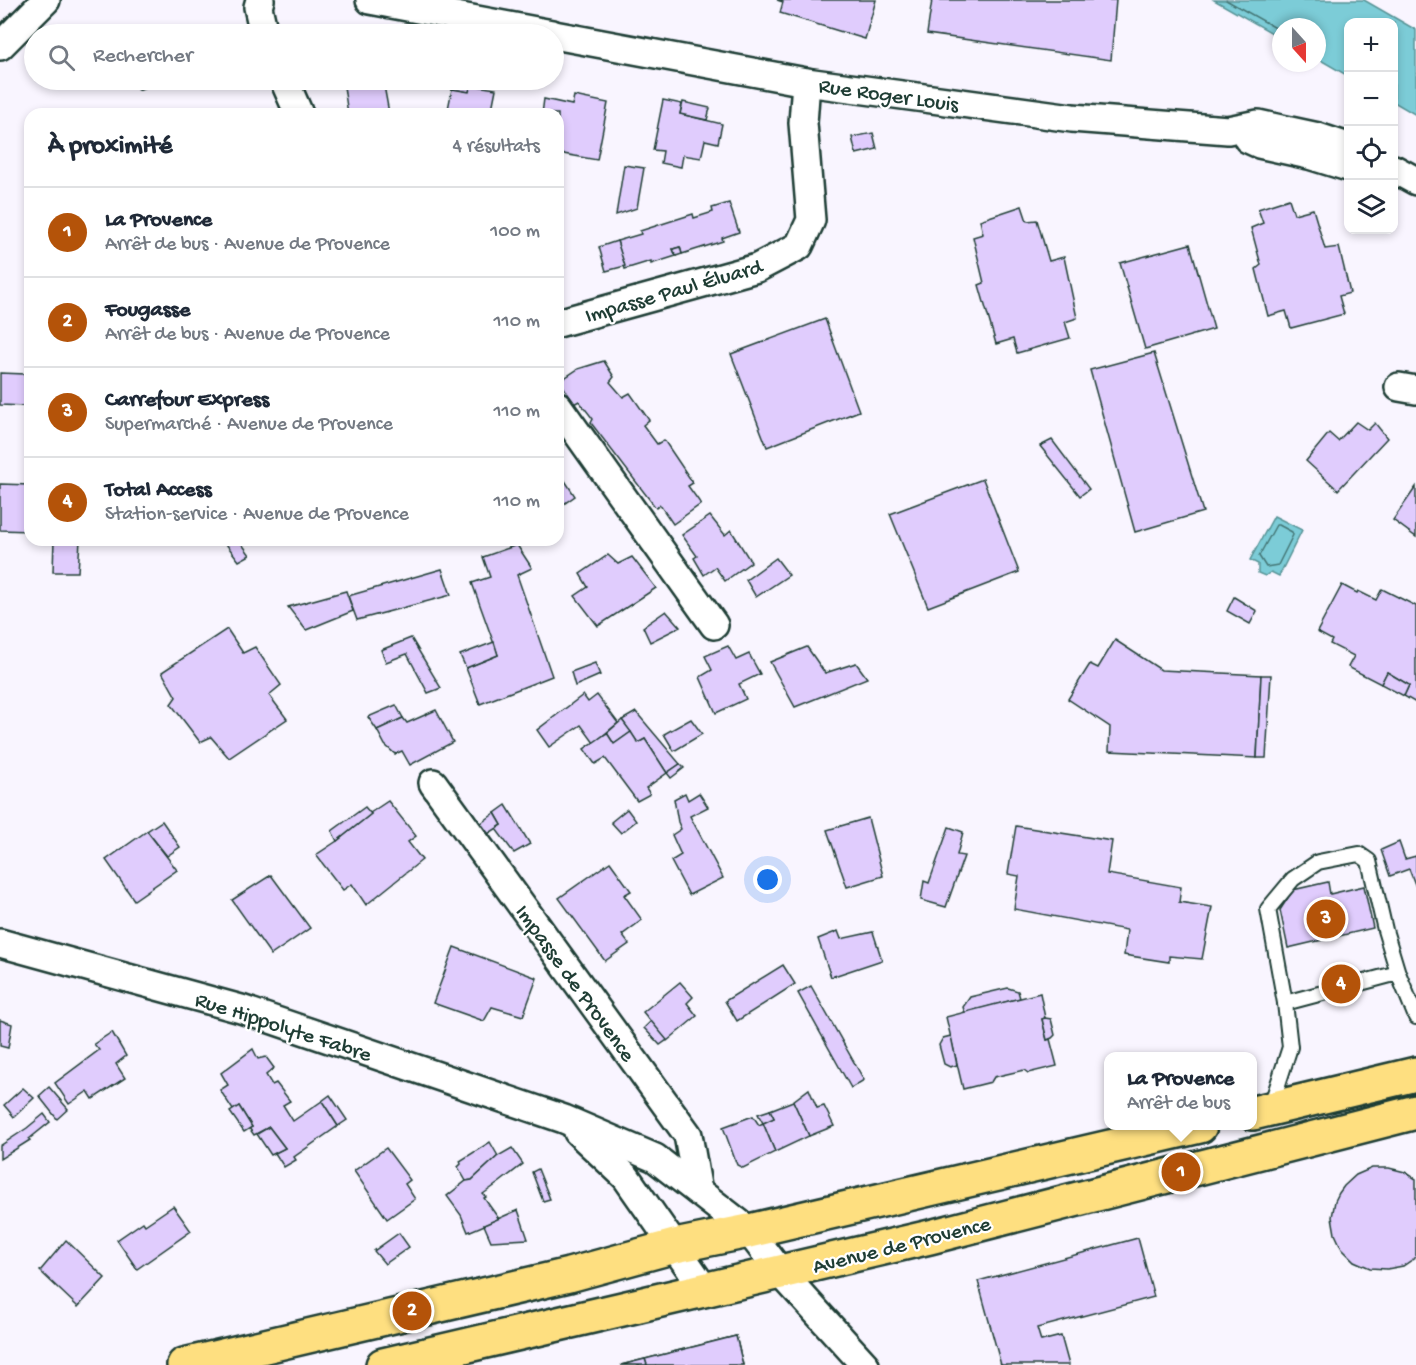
<!DOCTYPE html>
<html lang="fr">
<meta charset="utf-8">
<style>
:root{--surface:#fff;--page:#f6f6f7;--text:#1f2937;--muted:#747a83;--line:#e0e1e3;--accent:#b45309}
body{margin:0;font-family:"Gochi Hand",sans-serif;background:var(--page);color:var(--text)}
.controls{position:absolute;right:18px;top:18px;display:grid;overflow:hidden;border-radius:12px;box-shadow:0 3px 9px #0003}
.controls button{width:54px;height:54px;display:grid;place-items:center;padding:0;border:0;border-bottom:2px solid var(--line);background:var(--surface);color:var(--text);font:30px sans-serif}
.compass{position:absolute;left:1272px;top:18px;width:54px;height:54px;border-radius:50%;background:var(--surface);box-shadow:0 3px 9px #0003;rotate:159deg}
.you{position:absolute;left:768px;top:880px;width:21px;height:21px;margin:-15px;border:4px solid #fff;border-radius:50%;background:#1a73e8;box-shadow:0 0 0 9px #1a73e833}
.badge{display:grid;place-items:center;width:39px;height:39px;border-radius:50%;background:var(--accent);color:#fff;font-size:20px;font-weight:700}
.pin{position:absolute;translate:-50% -50%;border:3px solid #fff;box-shadow:0 2px 6px #0006}
.popup{position:absolute;left:1104px;top:1052px;width:153px;height:78px;box-sizing:border-box;display:grid;place-content:center;border-radius:12px;background:var(--surface);filter:drop-shadow(0 2px 4px #0005);font-size:20px;white-space:nowrap;color:var(--muted)}
.popup b{font-size:22px;color:var(--text)}
.popup::after{content:'';position:absolute;left:50%;top:100%;margin-left:-12px;border:12px solid transparent;border-top-color:var(--surface)}
.list{margin:0;padding:0;list-style:none}
h2{display:flex;justify-content:space-between;align-items:center;height:78px;margin:0;padding:0 24px;font-size:26px}
h2 small{font-size:20px;font-weight:400;color:var(--muted)}
.list li{display:grid;grid-template-columns:39px 1fr auto;gap:18px;align-items:center;box-sizing:border-box;height:90px;padding:0 24px;border-top:2px solid var(--line)}
.list b{display:block;font-size:22px;white-space:nowrap}
.list p{margin:0;font-size:20px;white-space:nowrap;color:var(--muted)}
.list em{font-size:20px;font-style:normal;color:var(--muted)}
.icon{flex:none;width:33px;height:33px;fill:none;stroke:currentColor;stroke-width:2;stroke-linecap:round;stroke-linejoin:round}
.map{position:relative;flex:none;width:1416px;height:1365px;overflow:hidden}
.search{position:absolute;background:var(--surface);box-shadow:0 3px 9px #0003;left:24px;top:24px;width:540px;height:66px;display:flex;align-items:center;gap:15px;box-sizing:border-box;padding:0 21px;border-radius:33px;color:var(--muted);font-size:22px}
.panel{position:absolute;background:var(--surface);box-shadow:0 3px 9px #0003;left:24px;top:108px;width:540px;height:438px;border-radius:18px}
.map>svg:first-child{display:block}
</style>
<div class="map">
<svg width="1416" height="1365" viewBox="0 0 1416 1365">
<rect width="100%" height="100%" fill="#f9f5ff"/>
<filter id="ink" filterUnits="userSpaceOnUse"><feTurbulence type="fractalNoise" baseFrequency=".0167" numOctaves="2"/><feDisplacementMap in="SourceGraphic" scale="12" xChannelSelector="R" yChannelSelector="G"/><feConvolveMatrix kernelMatrix="1 2 1 2 8 2 1 2 1" color-interpolation-filters="sRGB"/></filter>
<g filter="url(#ink)">
<g fill="#7cccd7" stroke="#579396" stroke-width="1.5">
<polygon points="1214,0 1364,0 1416,30 1416,115 1394,102 1394,22 1348,22 1348,76 1317,58 1317,27 1281,27 1281,38"/>
<polygon points="1274,516 1302,530 1279,576 1271,572 1265,576 1258,573 1258,564 1250,560"/>
</g>
<g fill="none" stroke-linecap="round" stroke-linejoin="round">
<g stroke="#447675" stroke-width="1.5">
<polyline points="1226,0 1281,31"/>
<polygon points="1276,525 1279,525 1292,532 1293,535 1278,565 1266,567 1259,556"/>
</g>
</g>
<g fill="#e0ccfd" stroke="#1f3d34" stroke-width="1.5">
<polygon points="777,0 876,0 865,39 780,13 783,2"/>
<polygon points="932,0 1116,0 1111,60 927,34"/>
<polygon points="158,28 161,34 142,34"/>
<polygon points="133,80 163,80 138,90"/>
<polygon points="343,80 383,80 389,113 408,111 408,114 357,114 356,113 348,114"/>
<polygon points="404,80 408,80 409,87 392,90 391,82"/>
<polygon points="453,82 471,85 469,92 452,89"/>
<polygon points="471,85 496,89 491,114 447,114 452,89 469,92"/>
<polygon points="574,96 608,103 597,160 558,153 558,114 542,114 544,99 572,105"/>
<polygon points="663,100 682,104 680,114 722,124 718,143 705,140 701,158 683,155 681,167 661,163 663,151 653,150"/>
<polygon points="683,102 710,108 707,120 680,114"/>
<polygon points="873,133 877,149 856,154 852,137"/>
<polygon points="624,165 644,168 637,208 616,215"/>
<polygon points="1289,199 1294,214 1313,209 1325,249 1339,247 1350,293 1339,296 1344,314 1291,328 1286,311 1268,316 1256,269 1261,265 1251,228 1263,223 1258,209"/>
<polygon points="729,203 739,232 722,238 723,241 682,254 680,247 673,249 676,256 651,264 651,261 625,269 617,241 641,234 640,231 693,214 694,218 713,212 712,208"/>
<polygon points="1022,206 1027,221 1037,220 1049,261 1064,257 1077,318 1065,322 1070,338 1017,353 1013,339 996,344 979,285 984,283 973,237 983,234 980,220"/>
<polygon points="617,241 625,266 606,271 599,247"/>
<polygon points="1190,244 1214,329 1145,349 1120,263"/>
<polygon points="680,247 682,254 676,256 673,249"/>
<polygon points="825,319 859,411 767,447 731,354"/>
<polygon points="1154,353 1203,512 1135,532 1090,370"/>
<polygon points="604,361 614,377 610,382 623,397 630,393 649,420 643,425 657,444 664,440 693,483 688,486 701,504 673,524 660,505 656,508 591,423 593,419 579,401 574,404 560,381 578,369"/>
<polygon points="0,373 25,374 25,406 0,405"/>
<polygon points="1356,422 1368,430 1375,423 1387,438 1338,490 1306,461 1329,433 1338,441"/>
<polygon points="1052,440 1089,489 1080,496 1040,446"/>
<polygon points="558,470 575,496 558,508"/>
<polygon points="983,479 1019,572 928,607 890,514"/>
<polygon points="0,484 30,485 30,531 0,530"/>
<polygon points="1416,487 1416,537 1393,520"/>
<polygon points="710,516 725,535 731,530 751,562 725,581 715,567 704,575 694,558 697,556 682,535"/>
<polygon points="54,540 80,540 78,572 53,572"/>
<polygon points="223,540 239,540 250,555 239,561"/>
<polygon points="517,545 532,568 517,575 552,676 480,704 466,668 498,655 472,583 490,577 483,557"/>
<polygon points="608,555 618,564 632,557 656,588 598,626 575,596 588,587 580,574"/>
<polygon points="776,558 789,575 756,597 746,580"/>
<polygon points="442,569 451,595 357,620 348,596"/>
<polygon points="1342,585 1357,593 1358,591 1376,600 1382,589 1416,606 1416,703 1404,696 1409,685 1387,672 1381,684 1348,667 1354,656 1330,644 1332,640 1317,632"/>
<polygon points="346,591 353,611 306,630 288,607"/>
<polygon points="1234,597 1257,611 1250,624 1227,611"/>
<polygon points="666,611 680,627 650,642 643,627"/>
<polygon points="227,629 243,653 255,647 281,685 269,695 287,719 229,758 211,737 200,742 171,704 176,697 162,672"/>
<polygon points="411,638 441,688 428,693 407,654 386,662 381,650"/>
<polygon points="1115,640 1161,670 1261,675 1257,758 1109,751 1110,727 1068,699 1090,664 1098,668"/>
<polygon points="494,642 498,655 466,668 460,655"/>
<polygon points="728,646 736,660 749,654 760,674 739,684 746,699 716,713 700,677 712,670 705,656"/>
<polygon points="807,647 825,673 856,663 867,678 795,707 770,662"/>
<polygon points="595,663 600,675 575,686 571,672"/>
<polygon points="1387,672 1409,685 1404,696 1381,684"/>
<polygon points="1261,675 1271,675 1266,758 1257,758"/>
<polygon points="583,695 588,702 597,695 618,723 594,743 581,725 549,747 537,730"/>
<polygon points="396,705 403,718 377,730 368,717"/>
<polygon points="436,710 453,742 410,765 402,751 395,754 385,745 377,730 403,718 407,723"/>
<polygon points="636,712 680,764 667,773 645,739 638,743 622,720"/>
<polygon points="691,719 702,734 674,751 664,734"/>
<polygon points="622,720 631,732 614,744 607,733"/>
<polygon points="631,732 638,743 645,739 667,773 646,788 650,794 637,801 605,758 595,764 584,749 607,733 614,744"/>
<polygon points="680,764 684,768 671,778 667,773"/>
<polygon points="685,793 688,800 699,793 708,807 690,816 723,878 689,895 671,861 681,855 672,835 681,829 678,822 674,799"/>
<polygon points="388,801 416,836 408,842 422,860 366,905 352,884 343,890 316,855 337,841 371,814 370,813"/>
<polygon points="506,805 530,844 514,853 496,829 502,825 495,813"/>
<polygon points="365,807 371,814 337,841 332,831"/>
<polygon points="627,809 636,821 621,833 611,822"/>
<polygon points="495,813 502,825 480,839 473,829"/>
<polygon points="868,818 883,876 847,887 827,830"/>
<polygon points="162,821 180,847 167,856 147,831"/>
<polygon points="1016,826 1112,841 1107,874 1181,887 1179,902 1212,907 1202,959 1169,956 1169,962 1124,955 1127,930 1014,909 1019,876 1008,874"/>
<polygon points="949,827 963,832 957,855 964,856 946,907 921,900 924,881 929,883"/>
<polygon points="147,831 177,870 134,900 106,860"/>
<polygon points="1399,842 1405,859 1416,856 1416,887 1409,869 1390,876 1381,850"/>
<polygon points="610,862 631,891 624,895 642,920 622,935 629,944 605,961 559,898"/>
<polygon points="271,875 310,928 271,955 232,900"/>
<polygon points="1328,882 1330,894 1364,886 1373,928 1288,948 1280,910 1293,890"/>
<polygon points="838,931 841,939 873,932 882,960 831,977 818,939"/>
<polygon points="454,947 537,978 523,1016 492,1007 484,1021 433,1003"/>
<polygon points="783,965 795,984 737,1021 725,1001"/>
<polygon points="680,982 693,997 687,1003 697,1016 667,1041 643,1012"/>
<polygon points="811,986 864,1080 851,1088 798,993"/>
<polygon points="1008,988 1018,991 1020,998 965,1013 963,1007 970,997"/>
<polygon points="1040,993 1045,1018 1042,1019 1047,1040 1050,1039 1057,1066 1028,1073 1024,1070 994,1077 991,1082 963,1089 946,1017"/>
<polygon points="1045,1018 1051,1019 1055,1035 1052,1038 1047,1040 1042,1019"/>
<polygon points="0,1020 12,1024 8,1048 0,1046"/>
<polygon points="651,1021 667,1040 660,1045 644,1028"/>
<polygon points="112,1032 126,1056 116,1064 125,1078 93,1099 88,1091 69,1104 55,1083 99,1050 94,1044"/>
<polygon points="951,1036 957,1065 950,1067 944,1064 939,1045 943,1038"/>
<polygon points="253,1049 258,1059 266,1057 274,1068 266,1075 272,1085 276,1083 290,1101 283,1105 293,1121 322,1101 338,1126 294,1157 296,1160 284,1167 275,1153 285,1148 269,1127 254,1135 249,1128 252,1127 239,1106 233,1110 220,1090 228,1085 221,1073"/>
<polygon points="49,1087 68,1109 57,1119 39,1096"/>
<polygon points="23,1088 34,1098 14,1117 4,1105"/>
<polygon points="809,1089 817,1108 824,1106 834,1126 809,1136 793,1101"/>
<polygon points="330,1095 347,1120 338,1126 322,1101"/>
<polygon points="793,1101 809,1136 775,1152 763,1123 774,1118 770,1110"/>
<polygon points="239,1106 252,1127 244,1132 230,1112"/>
<polygon points="770,1110 774,1118 763,1123 758,1114"/>
<polygon points="44,1114 50,1122 29,1139 30,1140 0,1159 0,1146 27,1128"/>
<polygon points="753,1116 759,1125 763,1123 775,1152 743,1168 737,1165 723,1127"/>
<polygon points="269,1127 285,1148 271,1155 257,1134"/>
<polygon points="490,1142 498,1156 472,1180 466,1181 458,1167 461,1164 460,1161"/>
<polygon points="386,1148 410,1180 405,1184 415,1199 387,1219 354,1171"/>
<polygon points="512,1148 523,1164 500,1182 483,1194 486,1197 484,1198 499,1219 468,1232 461,1215 447,1196 466,1181 472,1180 498,1156"/>
<polygon points="1372,1168 1389,1168 1405,1172 1416,1179 1416,1257 1403,1266 1387,1269 1370,1268 1354,1261 1342,1249 1335,1234 1332,1217 1335,1201 1339,1193 1344,1186 1356,1175"/>
<polygon points="538,1169 550,1199 543,1201 532,1172"/>
<polygon points="173,1206 191,1231 137,1269 117,1240 143,1222 145,1225"/>
<polygon points="518,1210 528,1239 491,1241 484,1225"/>
<polygon points="399,1233 409,1247 385,1264 374,1251"/>
<polygon points="1138,1238 1154,1297 1037,1328 1041,1341 1061,1336 1069,1365 1001,1365 978,1281"/>
<polygon points="66,1240 105,1278 78,1307 40,1271"/>
<polygon points="736,1336 743,1365 621,1365 645,1359"/>
<polygon points="736,1336 743,1365 647,1365 645,1359"/>
<polygon points="645,1359 647,1365 621,1365"/>
</g>
<g fill="none" stroke-linecap="round" stroke-linejoin="round">
<g stroke="#1f3d34" stroke-width="18">
<g id="lane">
<polyline points="1285,1003 1268,909 1293,879 1318,862 1359,854 1369,861 1385,930 1398,973"/>
<polyline points="1271,1106 1290,1047 1285,1003 1398,973 1416,1017"/>
</g>
</g>
<g stroke="#1f3d34" stroke-width="32">
<g id="street">
<polyline points="260,0 258,7 264,34"/>
<polyline points="370,0 552,34"/>
<polyline points="554,35 806,82 1072,118 1228,130 1258,124 1318,137 1348,147"/>
<polyline points="0,46 46,0"/>
<polyline points="284,80 299,114"/>
<polyline points="1248,139 1259,144 1309,155 1348,167"/>
<polyline points="1394,169 1416,181"/>
<polyline points="558,323 757,268 799,246 811,220 803,123 806,82"/>
<polyline points="1399,387 1416,390"/>
<polyline points="558,406 714,625"/>
<polyline points="433,783 688,1135 698,1191"/>
<polyline points="0,943 241,1009 564,1119 655,1158 749,1231 781,1273 865,1365"/>
<polyline points="578,1132 626,1177 705,1290"/>
</g>
</g>
<g stroke="#1f3d34" stroke-width="38">
<g id="primary">
<polyline points="1253,1113 1416,1074"/>
<polyline points="184,1365 569,1275 675,1246 749,1231 1200,1126"/>
<polyline points="383,1365 930,1237 1416,1112"/>
</g>
</g>
<use href="#lane" stroke="#fff" stroke-width="14"/>
<use href="#street" stroke="#fff" stroke-width="27"/>
<use href="#primary" stroke="#fedf80" stroke-width="33"/>
</g>
</g>
<g text-anchor="middle" stroke-width="4.5" stroke-linejoin="round" paint-order="stroke">
<g font-size="22" fill="#1f3d34" stroke="#fff">
<text transform="translate(889 93) rotate(8)" y="8">Rue Roger Louis</text>
<text transform="translate(673 289) rotate(-16)" y="8">Impasse Paul Éluard</text>
<text transform="translate(577 982) rotate(54)" y="8">Impasse de Provence</text>
<text transform="translate(284 1025) rotate(18)" y="8">Rue Hippolyte Fabre</text>
<text transform="translate(901 1243) rotate(-14)" y="8">Avenue de Provence</text>
</g>
</g>
</svg>
<div class="controls">
<button>+</button>
<button>−</button>
<button><svg class="icon" aria-label="locate" viewBox="0 0 24 24"><circle cx="12" cy="12" r="6"/><path d="M12 2v4M12 18v4M2 12h4M18 12h4"/></svg></button>
<button><svg class="icon" aria-label="layers" viewBox="0 0 24 24"><path d="M12 4l9 5-9 5-9-5zM3 14l9 5 9-5"/></svg></button>
</div>
<svg class="compass" viewBox="-18 -18 36 36"><path d="M0-13l5 13h-10z" fill="#e53935"/><path d="M0 13l5-13h-10z" fill="#747a83"/></svg>
<div class="you"></div>
<div class="pin badge" style="left:1181px;top:1172px">1</div>
<div class="popup"><b>La Provence</b>Arrêt de bus</div>
<div class="pin badge" style="left:412px;top:1311px">2</div>
<div class="pin badge" style="left:1326px;top:919px">3</div>
<div class="pin badge" style="left:1341px;top:984px">4</div>
<div class="search"><svg class="icon" aria-label="search" viewBox="0 0 24 24"><circle cx="10" cy="10" r="6"/><path d="M15 15l6 6"/></svg>Rechercher</div>
<section class="panel">
<h2>À proximité<small>4 résultats</small></h2>
<ul class="list">
<li><span class="badge">1</span><div><b>La Provence</b><p>Arrêt de bus · Avenue de Provence</p></div><em>100 m</em></li>
<li><span class="badge">2</span><div><b>Fougasse</b><p>Arrêt de bus · Avenue de Provence</p></div><em>110 m</em></li>
<li><span class="badge">3</span><div><b>Carrefour Express</b><p>Supermarché · Avenue de Provence</p></div><em>110 m</em></li>
<li><span class="badge">4</span><div><b>Total Access</b><p>Station-service · Avenue de Provence</p></div><em>110 m</em></li>
</ul>
</section>
</div>
